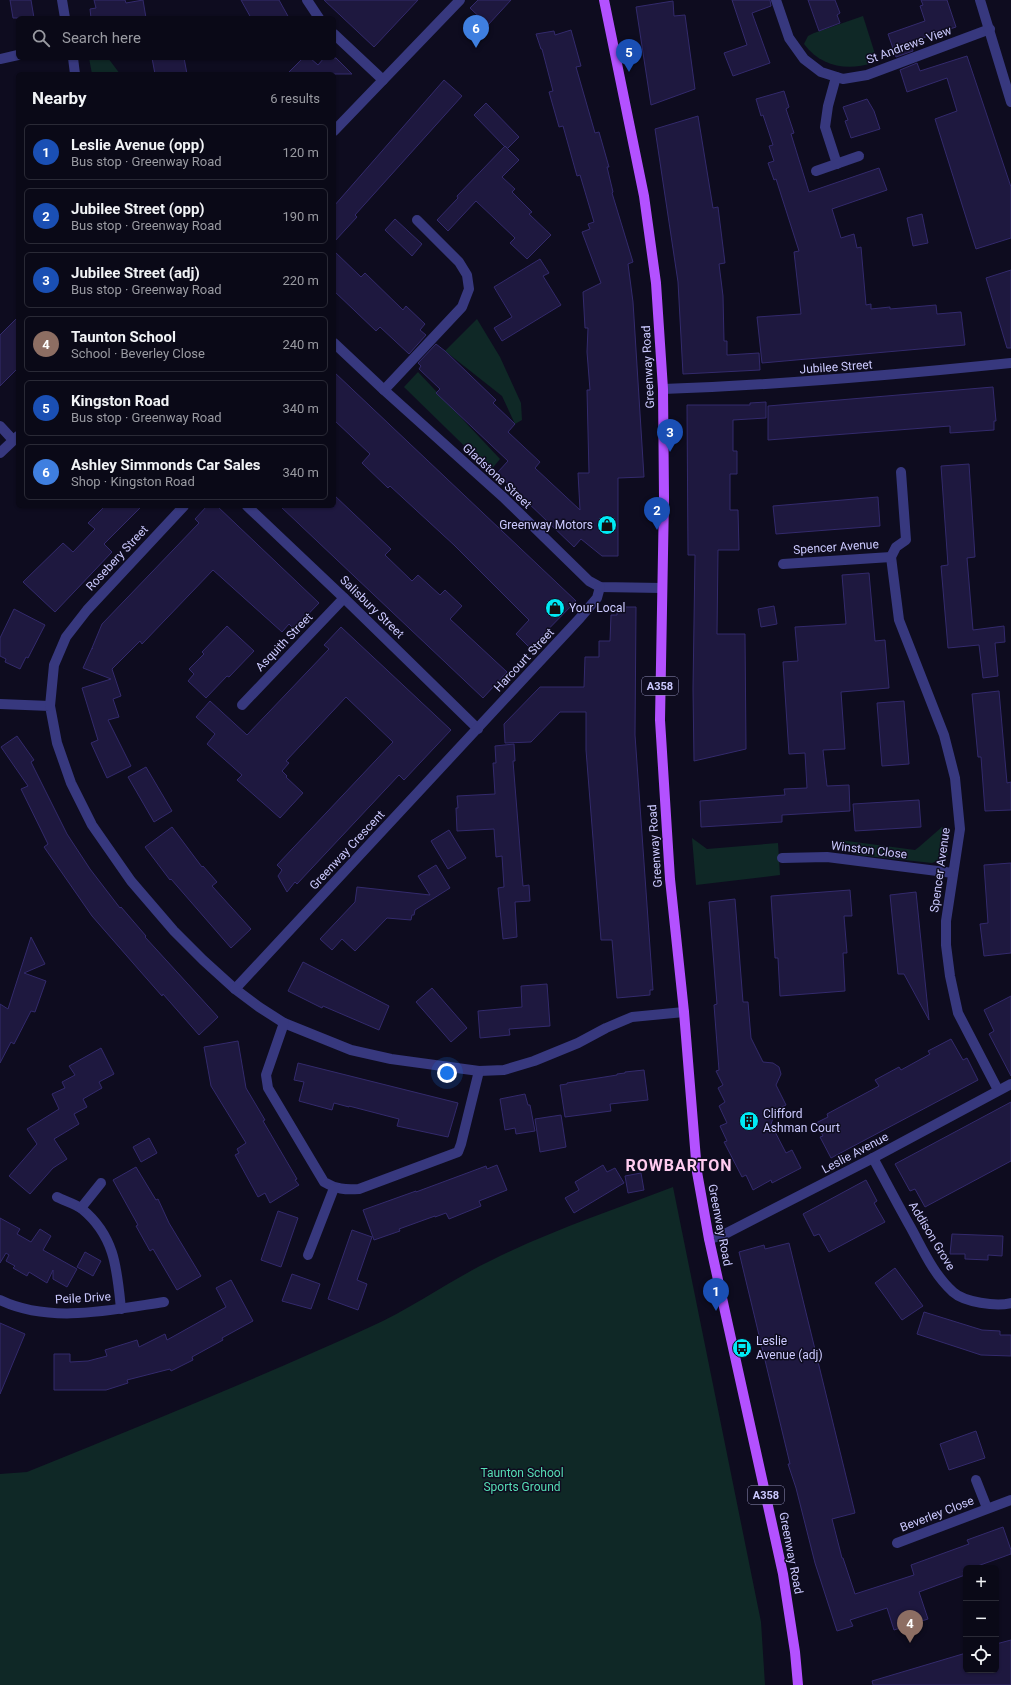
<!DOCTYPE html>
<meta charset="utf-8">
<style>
:root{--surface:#0a0917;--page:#131220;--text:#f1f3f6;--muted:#999aa1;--line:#2a2a36;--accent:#00eaf5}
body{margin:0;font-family:Roboto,sans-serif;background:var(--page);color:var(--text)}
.controls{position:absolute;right:12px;bottom:12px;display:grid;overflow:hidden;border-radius:6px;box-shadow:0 1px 3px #0004}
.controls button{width:36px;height:36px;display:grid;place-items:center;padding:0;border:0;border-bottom:1px solid var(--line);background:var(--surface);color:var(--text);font:20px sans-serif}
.you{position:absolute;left:447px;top:1073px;width:14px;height:14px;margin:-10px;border:3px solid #fff;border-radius:50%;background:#1a73e8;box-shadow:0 0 0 6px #1a73e833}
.badge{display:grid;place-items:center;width:26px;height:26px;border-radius:50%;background:var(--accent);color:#fff;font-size:13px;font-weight:700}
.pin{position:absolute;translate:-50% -33px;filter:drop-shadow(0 1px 2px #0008)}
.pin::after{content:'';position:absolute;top:21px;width:14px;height:12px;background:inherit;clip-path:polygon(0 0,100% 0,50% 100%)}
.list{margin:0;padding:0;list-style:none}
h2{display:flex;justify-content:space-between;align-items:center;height:52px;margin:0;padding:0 16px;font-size:17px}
h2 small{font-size:13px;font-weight:400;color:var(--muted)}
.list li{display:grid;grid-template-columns:26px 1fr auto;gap:12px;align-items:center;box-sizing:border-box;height:56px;margin:0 8px 8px;padding:0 8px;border:1px solid var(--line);border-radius:6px}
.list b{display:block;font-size:15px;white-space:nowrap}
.list p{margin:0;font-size:13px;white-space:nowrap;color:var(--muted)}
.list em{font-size:13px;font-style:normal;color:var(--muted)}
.icon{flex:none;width:22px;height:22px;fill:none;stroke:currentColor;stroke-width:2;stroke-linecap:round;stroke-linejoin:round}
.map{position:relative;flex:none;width:1011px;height:1685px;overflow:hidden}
.search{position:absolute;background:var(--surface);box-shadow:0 1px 3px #0004;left:16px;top:16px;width:320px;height:44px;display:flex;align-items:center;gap:10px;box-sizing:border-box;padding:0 14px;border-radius:6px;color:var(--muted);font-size:15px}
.panel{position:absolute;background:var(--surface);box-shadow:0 1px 3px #0004;left:16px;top:72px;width:320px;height:436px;border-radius:6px}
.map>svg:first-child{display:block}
</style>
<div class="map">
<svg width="1011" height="1685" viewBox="0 0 1011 1685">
<rect width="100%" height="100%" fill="#0e0c1f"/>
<g fill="#0f2826">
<path d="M863,16L876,57L873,63C847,71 821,67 804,44L808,36L814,33Z"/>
<polygon points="89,58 108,58 120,74 92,74"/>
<polygon points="477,319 500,357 521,403 522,420 515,424 502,396 445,351"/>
<polygon points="418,372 500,459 490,471 404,387"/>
<polygon points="942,827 947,831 948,849 947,857 932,863 858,855 846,848 840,840 915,850 919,847"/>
<polygon points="692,838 707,849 778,843 780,875 696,885"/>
<path d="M673,1187L761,1622L765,1685H0V1474L27,1472C142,1425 257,1379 370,1327C413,1308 450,1280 492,1260C550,1231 613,1210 673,1187Z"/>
</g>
<g fill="#1e183f" stroke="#332a6c">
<polygon points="10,0 31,0 34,18 13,18"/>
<polygon points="94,0 125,0 126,3 143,0 146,18 91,18 90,9 96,8"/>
<polygon points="241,0 279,0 289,18 251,18"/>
<polygon points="324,0 418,0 374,47"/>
<polygon points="478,0 511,0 488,25 470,8"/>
<polygon points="732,0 770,0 771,6 752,13 770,63 733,76 724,53 747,45"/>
<polygon points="808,0 835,0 840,13 837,15 840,23 819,31"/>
<polygon points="921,0 947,0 956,27 910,42 913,51 896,57 888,34 925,21 920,6 923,5"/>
<polygon points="673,1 674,16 685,15 695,89 651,105 636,7"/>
<polygon points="571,30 581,66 576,67 595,133 599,132 609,167 607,167 613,192 612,193 633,262 628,264 633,302 644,477 618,478 618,556 602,556 581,539 574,547 497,473 508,461 436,393 440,389 419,369 421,366 418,363 436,344 445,351 496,400 493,403 515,424 508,432 540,462 535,468 580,510 578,473 589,473 587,390 590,390 587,352 588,328 585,328 583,292 601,283 582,232 590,229 588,224 594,222 580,175 577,176 563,126 559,127 549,92 553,91 542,49 541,49 536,34 554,31 555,35"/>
<polygon points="967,56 1011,187 1011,238 976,249 935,119 957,111 947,78 907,92 900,70 917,63 920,71"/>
<polygon points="152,58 184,58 187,74 155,74"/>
<polygon points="303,58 310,58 318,65 324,58 336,58 352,74 287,74"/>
<polygon points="444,80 462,96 373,195 355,215 357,217 334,242 334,206"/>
<polygon points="784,91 789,107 786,109 794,133 791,134 809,192 879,168 887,190 832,209 841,238 854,234 857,248 861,247 866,305 871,304 871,309 890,307 890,309 936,305 937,314 961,312 965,345 762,363 757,317 801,314 794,252 799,251 776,179 774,180 768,163 774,161 769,146 773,145 763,115 761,116 756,99"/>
<polygon points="867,99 874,111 880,129 851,138 845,121 848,120 843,107"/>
<polygon points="486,103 519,137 507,149 474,115"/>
<polygon points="698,116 713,208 718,207 725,263 719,264 723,296 724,341 727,341 727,355 759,353 760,370 683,374 678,282 655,129"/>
<polygon points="505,146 519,160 502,177 515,189 512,192 532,212 529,214 551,235 527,259 510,243 515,238 476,201 448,231 437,220 458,198 457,196"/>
<polygon points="922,214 928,243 913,246 907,218"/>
<polygon points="395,219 422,244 412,256 385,230"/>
<polygon points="334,251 361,277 365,273 403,310 406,306 425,324 420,330 426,335 409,354 380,327 376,331 334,291"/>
<polygon points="540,259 549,273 543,276 561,305 502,341 494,328 512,317 494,287"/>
<polygon points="1011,270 1011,348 1007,348 986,278"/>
<polygon points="18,317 18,368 0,386 0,335"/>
<polygon points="334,372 576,601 530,648 516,634 529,620 454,545 390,486 388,488 362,463 370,454 334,420"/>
<polygon points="993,387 996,421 994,421 994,430 950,433 950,426 768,440 768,406"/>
<polygon points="766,402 766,418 733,420 733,451 737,451 737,474 730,474 730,510 738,510 739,550 718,550 717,634 745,634 746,749 694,761 693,689 695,555 688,555 687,405 750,405 750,403"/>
<polygon points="969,464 975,557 967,558 973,630 1004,626 1005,642 995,643 998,676 983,678 979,645 948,648 941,566 948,565 941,466"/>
<polygon points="334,495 391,549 385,555 412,581 418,575 440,595 445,590 462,606 450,619 507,672 483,698 280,506 334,506"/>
<polygon points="878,497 880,526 776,534 773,506"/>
<polygon points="105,506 142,506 104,544 112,552 55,612 23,582 63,543 73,552 95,529 88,523"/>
<polygon points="207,506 217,506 319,603 294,629 289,624 282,632 213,570 142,644 140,641 112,669 121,696 113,699 119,717 108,720 131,766 107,778 91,743 98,740 82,688 111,679 83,668 92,648 93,649 92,648 102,624 199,523 195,519"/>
<polygon points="869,573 875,641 885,640 889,688 841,692 845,749 823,750 827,786 849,785 850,811 782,815 782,822 701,827 700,801 785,795 784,789 807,788 805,753 789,754 783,662 798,661 795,627 846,624 842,575"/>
<polygon points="774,606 777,624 761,627 758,609"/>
<polygon points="617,607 636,607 635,735 653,990 650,990 650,995 617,998 612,940 601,940 586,750 586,712 560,712 531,742 505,743 504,724 540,687 584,687 585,657 599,657 599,641 610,641 611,615 617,615"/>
<polygon points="14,609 45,625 28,658 26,657 20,669 5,662 6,659 0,656 0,638"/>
<polygon points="227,626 254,651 229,677 227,676 206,698 188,681 194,674 189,669 204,654 202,652"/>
<polygon points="341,627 451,730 404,780 399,775 297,884 295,882 287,892 278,876 282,870 277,865 393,742 346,697 286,761 289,763 282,771 287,776 286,777 303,793 280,818 237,780 242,775 207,744 215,734 196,717 210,701 247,735 329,649 324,645"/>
<polygon points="999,691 1007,783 1011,782 1011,810 985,811 981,757 978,757 972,694"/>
<polygon points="904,701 909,764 882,766 877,703"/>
<polygon points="17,736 34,760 31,762 67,834 90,869 120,908 121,907 146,936 145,937 218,1017 199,1035 163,994 162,996 140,971 92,916 44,847 48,844 21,789 28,786 1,747"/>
<polygon points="514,744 515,761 513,761 523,886 529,885 530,901 515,902 517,937 503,939 498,888 504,887 502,856 496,857 494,829 457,831 456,808 458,808 457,796 495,794 493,763 496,763 495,746"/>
<polygon points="146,767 172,811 154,822 128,777"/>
<polygon points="919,800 921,827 855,831 853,804"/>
<polygon points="172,827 202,867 203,866 217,882 212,886 251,929 231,948 171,879 170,880 145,847"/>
<polygon points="449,830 466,858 448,869 431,841"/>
<polygon points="1011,863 1011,953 984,956 980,924 988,923 984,865"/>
<polygon points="436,865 450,888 415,910 414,915 412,915 411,920 387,918 355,951 342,939 332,950 320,939 355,902 357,887 430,895 418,876"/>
<polygon points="850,890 852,916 844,916 847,953 843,953 845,991 780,996 778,958 775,958 771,896"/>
<polygon points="916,892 929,1020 904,974 898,974 890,895"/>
<polygon points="735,899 743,1002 748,1002 751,1038 763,1062 773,1063 779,1067 781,1074 776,1085 786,1105 776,1110 771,1124 786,1153 792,1150 801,1168 772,1183 771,1180 753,1190 746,1175 742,1177 724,1142 727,1141 720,1126 727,1123 719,1106 725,1102 718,1088 723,1085 716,1071 719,1070 714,1005 717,1004 709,902"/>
<polygon points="31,937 45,964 24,973 46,981 35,1012 31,1011 14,1044 11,1042 0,1063 0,1004 8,1009"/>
<polygon points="303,962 389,1006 379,1030 323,1006 322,1008 288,991"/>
<polygon points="547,984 550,1026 509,1029 510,1035 480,1038 478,1011 522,1007 521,986"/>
<polygon points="432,988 467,1028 451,1042 416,1002"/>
<polygon points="1011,996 1011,1076 989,1034 994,1031 984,1010"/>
<polygon points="951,1039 963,1060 967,1058 978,1080 831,1158 820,1137 823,1136 816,1123 828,1117 827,1114 879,1086 875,1080 899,1067 901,1070 930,1054 928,1051"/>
<polygon points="238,1041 246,1088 265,1120 263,1121 297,1179 295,1180 299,1185 270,1203 265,1193 258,1197 235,1155 239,1153 237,1149 246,1143 211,1086 204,1047"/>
<polygon points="101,1048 114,1074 99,1082 102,1088 83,1099 87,1107 74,1114 79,1124 54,1139 67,1159 53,1168 30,1194 9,1176 37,1144 27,1129 59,1109 52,1094 65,1088 62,1082 75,1075 69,1066"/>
<polygon points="298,1063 458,1103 448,1137 397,1126 399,1119 349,1106 349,1107 334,1103 332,1110 299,1101 304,1082 294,1080"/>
<polygon points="644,1070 648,1100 610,1104 611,1111 565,1117 560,1085 567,1084 567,1083 617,1075 617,1074 625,1073 625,1072"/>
<polygon points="525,1094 528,1105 530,1105 535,1131 516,1134 515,1128 505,1130 500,1099"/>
<polygon points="1011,1102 1011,1161 925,1207 915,1189 910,1191 895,1164"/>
<polygon points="561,1115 566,1147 540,1152 535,1119"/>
<polygon points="149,1138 157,1153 141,1162 133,1147"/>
<polygon points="497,1165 507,1190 479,1201 481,1206 449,1219 446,1213 435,1217 435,1216 399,1229 400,1231 374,1240 363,1210 416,1191 416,1192 486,1166 487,1169"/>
<polygon points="603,1165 607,1172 615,1168 624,1183 574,1213 565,1198 579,1190 575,1182"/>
<polygon points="136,1167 156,1200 158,1199 169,1223 201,1276 177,1290 153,1249 150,1251 136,1226 138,1225 113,1180"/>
<polygon points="641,1173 644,1190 628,1193 625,1176"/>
<polygon points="866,1180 877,1201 874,1203 885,1222 829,1252 819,1234 814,1236 803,1214"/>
<polygon points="278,1211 298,1218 281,1267 261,1260"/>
<polygon points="0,1218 20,1229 17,1234 31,1242 40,1229 51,1236 43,1250 77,1269 67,1287 53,1279 53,1270 47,1283 29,1272 27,1276 13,1268 15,1266 6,1261 9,1255 6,1253 0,1263"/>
<polygon points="352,1230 372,1237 357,1280 367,1284 358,1310 328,1299"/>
<polygon points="952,1234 1003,1236 1002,1256 988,1255 988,1260 965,1259 965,1254 950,1254"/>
<polygon points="789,1243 855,1513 832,1519 842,1558 843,1558 855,1594 914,1575 911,1565 969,1544 967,1540 1003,1527 1011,1550 1011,1554 972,1568 966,1568 966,1570 963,1571 965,1575 919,1592 928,1619 894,1630 887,1608 850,1620 853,1626 837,1631 815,1563 796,1488 788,1464 790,1464 739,1252 764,1245 765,1249"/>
<polygon points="85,1252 101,1261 93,1276 77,1267"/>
<polygon points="895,1268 923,1306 902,1320 875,1283"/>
<polygon points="292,1274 320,1284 311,1309 282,1301"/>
<polygon points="231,1280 253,1321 222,1338 223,1340 192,1357 193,1360 171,1371 170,1369 127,1380 128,1383 106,1390 54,1390 54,1354 70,1354 70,1362 88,1361 107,1356 105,1350 137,1340 139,1347 165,1334 167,1340 226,1307 216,1288"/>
<polygon points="924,1312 982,1330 1000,1331 1000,1335 1011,1335 1011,1356 981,1355 917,1334"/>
<polygon points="0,1323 25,1334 0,1394"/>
<polygon points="976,1431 985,1458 949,1470 940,1444"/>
<polygon points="1011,1640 1011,1685 873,1685 872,1681 966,1653 966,1670 996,1670 996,1644"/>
</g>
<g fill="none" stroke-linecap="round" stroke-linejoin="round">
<g stroke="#37387e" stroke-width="10">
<polyline points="62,0 65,18"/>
<polyline points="307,0 319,18"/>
<polyline points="776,0 789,38 804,59 821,72 843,79 867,75 990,29"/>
<polyline points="980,0 1011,102"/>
<polyline points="334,34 383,80"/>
<polyline points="73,58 75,74"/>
<polyline points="0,59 18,55"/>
<polyline points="836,77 828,106 825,127 837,164"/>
<polyline points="816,171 859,156"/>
<polyline points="334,343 384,390 503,497 589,581 600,587 662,588"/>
<path d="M663,389C780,385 895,375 1011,363"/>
<polyline points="384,390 462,307 469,289 467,275 459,262 417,220"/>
<polyline points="0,426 13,440"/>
<polyline points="901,472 906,540 896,547 891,557 899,620 944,735 955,778 960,829 946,921 946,945 950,976 958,1013 998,1090"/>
<polyline points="247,506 344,598 478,729"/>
<polyline points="783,564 891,557"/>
<polyline points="0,704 50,706 57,743 71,783 92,825 131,881 174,931 203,960 235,989 259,1007 284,1023 351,1050 391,1059 479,1071 504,1070 534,1061 578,1043 606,1028 632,1017 684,1012"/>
<polyline points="242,705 344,598"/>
<polyline points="50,706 54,665 66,637 87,610 184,506"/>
<polyline points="782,858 827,857 953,873"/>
<polyline points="235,989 580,618 597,598 600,587"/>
<path d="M284,1023L266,1075L268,1088L324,1182C336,1189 345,1190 359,1189L458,1152L461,1144L479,1071"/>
<path d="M873,1158C886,1182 898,1205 911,1228C923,1250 934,1275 953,1292C964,1302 996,1307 1011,1303"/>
<path d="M57,1197C65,1201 76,1204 82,1209C115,1236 117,1269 121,1309"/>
<polyline points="81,1208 101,1183"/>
<polyline points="709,1239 721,1236 873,1158 1011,1084"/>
<polyline points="308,1255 334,1188"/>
<path d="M0,1300C50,1324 111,1310 164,1302"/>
<polyline points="976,1480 987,1508"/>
<polyline points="897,1543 1011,1500"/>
</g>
<g stroke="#37387e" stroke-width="10">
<polyline points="334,131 460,0"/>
<polyline points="0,453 18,436"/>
</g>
<polyline stroke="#b351ff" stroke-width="10" points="604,0 644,196 656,283 663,389 664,498 660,720 670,879 684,1012 697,1172 709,1239 783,1574 795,1652 798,1685"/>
</g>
<defs>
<g id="shop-disc" transform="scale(1)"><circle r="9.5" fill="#00eaf5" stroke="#0e0c1f"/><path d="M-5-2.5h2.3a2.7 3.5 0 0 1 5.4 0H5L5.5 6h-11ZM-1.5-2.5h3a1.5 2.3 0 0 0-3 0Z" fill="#111"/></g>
<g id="building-disc" transform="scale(1)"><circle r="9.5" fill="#00eaf5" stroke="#0e0c1f"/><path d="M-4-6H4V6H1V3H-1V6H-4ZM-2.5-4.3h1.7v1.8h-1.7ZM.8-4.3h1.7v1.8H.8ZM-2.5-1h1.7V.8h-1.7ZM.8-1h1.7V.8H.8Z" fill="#111"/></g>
<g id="bus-disc" transform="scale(1)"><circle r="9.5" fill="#00eaf5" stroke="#0e0c1f"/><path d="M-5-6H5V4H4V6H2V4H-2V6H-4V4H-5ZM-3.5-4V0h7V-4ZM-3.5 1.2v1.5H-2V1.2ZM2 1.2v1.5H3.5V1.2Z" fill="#111"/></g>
</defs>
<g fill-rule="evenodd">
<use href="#shop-disc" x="607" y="525"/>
<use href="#shop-disc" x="555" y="608"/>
<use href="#building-disc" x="749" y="1121"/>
<use href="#bus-disc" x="742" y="1348"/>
</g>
<g text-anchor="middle" stroke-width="3" stroke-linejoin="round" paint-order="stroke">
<g fill="#0e0c1f" stroke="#9391bc" stroke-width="1">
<rect x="642" y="677" width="36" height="18" rx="3"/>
<rect x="748" y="1486" width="36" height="18" rx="3"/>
</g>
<g font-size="11" font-weight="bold" fill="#cccaff">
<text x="660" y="690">A358</text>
<text x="766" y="1499">A358</text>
</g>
<g font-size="12" fill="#cccaff" stroke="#0e0c1f">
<text transform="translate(909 45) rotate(-20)" y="4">St Andrews View</text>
<text transform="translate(648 367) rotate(-93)" y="4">Greenway Road</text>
<text transform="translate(836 367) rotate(-4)" y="4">Jubilee Street</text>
<text transform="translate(497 476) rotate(43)" y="4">Gladstone Street</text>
<text transform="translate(836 547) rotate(-4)" y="4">Spencer Avenue</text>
<text transform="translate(117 558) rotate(-47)" y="4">Rosebery Street</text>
<text transform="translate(372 607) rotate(44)" y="4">Salisbury Street</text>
<text transform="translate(284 642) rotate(-46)" y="4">Asquith Street</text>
<text transform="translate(524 660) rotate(-47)" y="4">Harcourt Street</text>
<text transform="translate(655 846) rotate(-94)" y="4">Greenway Road</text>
<text transform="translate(347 850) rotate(-47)" y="4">Greenway Crescent</text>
<text transform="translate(869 850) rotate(7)" y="4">Winston Close</text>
<text transform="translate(940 870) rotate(-82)" y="4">Spencer Avenue</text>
<text transform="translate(855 1153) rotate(-28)" y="4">Leslie Avenue</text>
<text transform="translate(720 1225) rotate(79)" y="4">Greenway Road</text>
<text transform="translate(932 1236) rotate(59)" y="4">Addison Grove</text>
<text transform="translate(83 1298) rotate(-3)" y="4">Peile Drive</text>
<text transform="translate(937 1514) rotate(-21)" y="4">Beverley Close</text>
<text transform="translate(791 1553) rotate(79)" y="4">Greenway Road</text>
</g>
<g font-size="12" fill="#cccaff" stroke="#0e0c1f" text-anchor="start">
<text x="593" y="529" text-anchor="end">Greenway Motors</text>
<text x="569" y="612">Your Local</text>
<text x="763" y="1118">Clifford<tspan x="763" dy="14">Ashman Court</tspan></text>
<text x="756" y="1345">Leslie<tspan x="756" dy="14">Avenue (adj)</tspan></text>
</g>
<g font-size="12" fill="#56deb4" stroke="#0e0c1f">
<text x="522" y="1477">Taunton School<tspan x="522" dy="14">Sports Ground</tspan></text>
</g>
<g font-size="16" font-weight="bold" letter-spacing="1" fill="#ffccef" stroke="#0e0c1f">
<text x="679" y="1171">ROWBARTON</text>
</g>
</g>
</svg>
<div class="controls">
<button>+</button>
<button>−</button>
<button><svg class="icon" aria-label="locate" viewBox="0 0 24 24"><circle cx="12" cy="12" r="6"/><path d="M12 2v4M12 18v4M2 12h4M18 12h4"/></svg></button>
</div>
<div class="you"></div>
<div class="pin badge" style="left:716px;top:1311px;background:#1a4fb4">1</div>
<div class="pin badge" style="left:657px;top:530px;background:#1a4fb4">2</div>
<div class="pin badge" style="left:670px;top:452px;background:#1a4fb4">3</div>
<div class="pin badge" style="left:910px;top:1643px;background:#8d6e63">4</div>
<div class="pin badge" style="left:629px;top:72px;background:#1a4fb4">5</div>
<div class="pin badge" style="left:476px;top:48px;background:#3f7fe0">6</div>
<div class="search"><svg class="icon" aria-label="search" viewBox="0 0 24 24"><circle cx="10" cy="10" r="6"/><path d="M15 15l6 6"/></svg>Search here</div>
<section class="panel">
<h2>Nearby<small>6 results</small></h2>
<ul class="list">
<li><span class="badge" style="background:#1a4fb4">1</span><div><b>Leslie Avenue (opp)</b><p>Bus stop · Greenway Road</p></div><em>120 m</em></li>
<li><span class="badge" style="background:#1a4fb4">2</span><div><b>Jubilee Street (opp)</b><p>Bus stop · Greenway Road</p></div><em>190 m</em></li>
<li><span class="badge" style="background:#1a4fb4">3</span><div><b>Jubilee Street (adj)</b><p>Bus stop · Greenway Road</p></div><em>220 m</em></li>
<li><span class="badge" style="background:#8d6e63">4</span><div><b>Taunton School</b><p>School · Beverley Close</p></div><em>240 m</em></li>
<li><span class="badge" style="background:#1a4fb4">5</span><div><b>Kingston Road</b><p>Bus stop · Greenway Road</p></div><em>340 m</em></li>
<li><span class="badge" style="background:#3f7fe0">6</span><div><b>Ashley Simmonds Car Sales</b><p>Shop · Kingston Road</p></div><em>340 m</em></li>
</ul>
</section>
</div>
